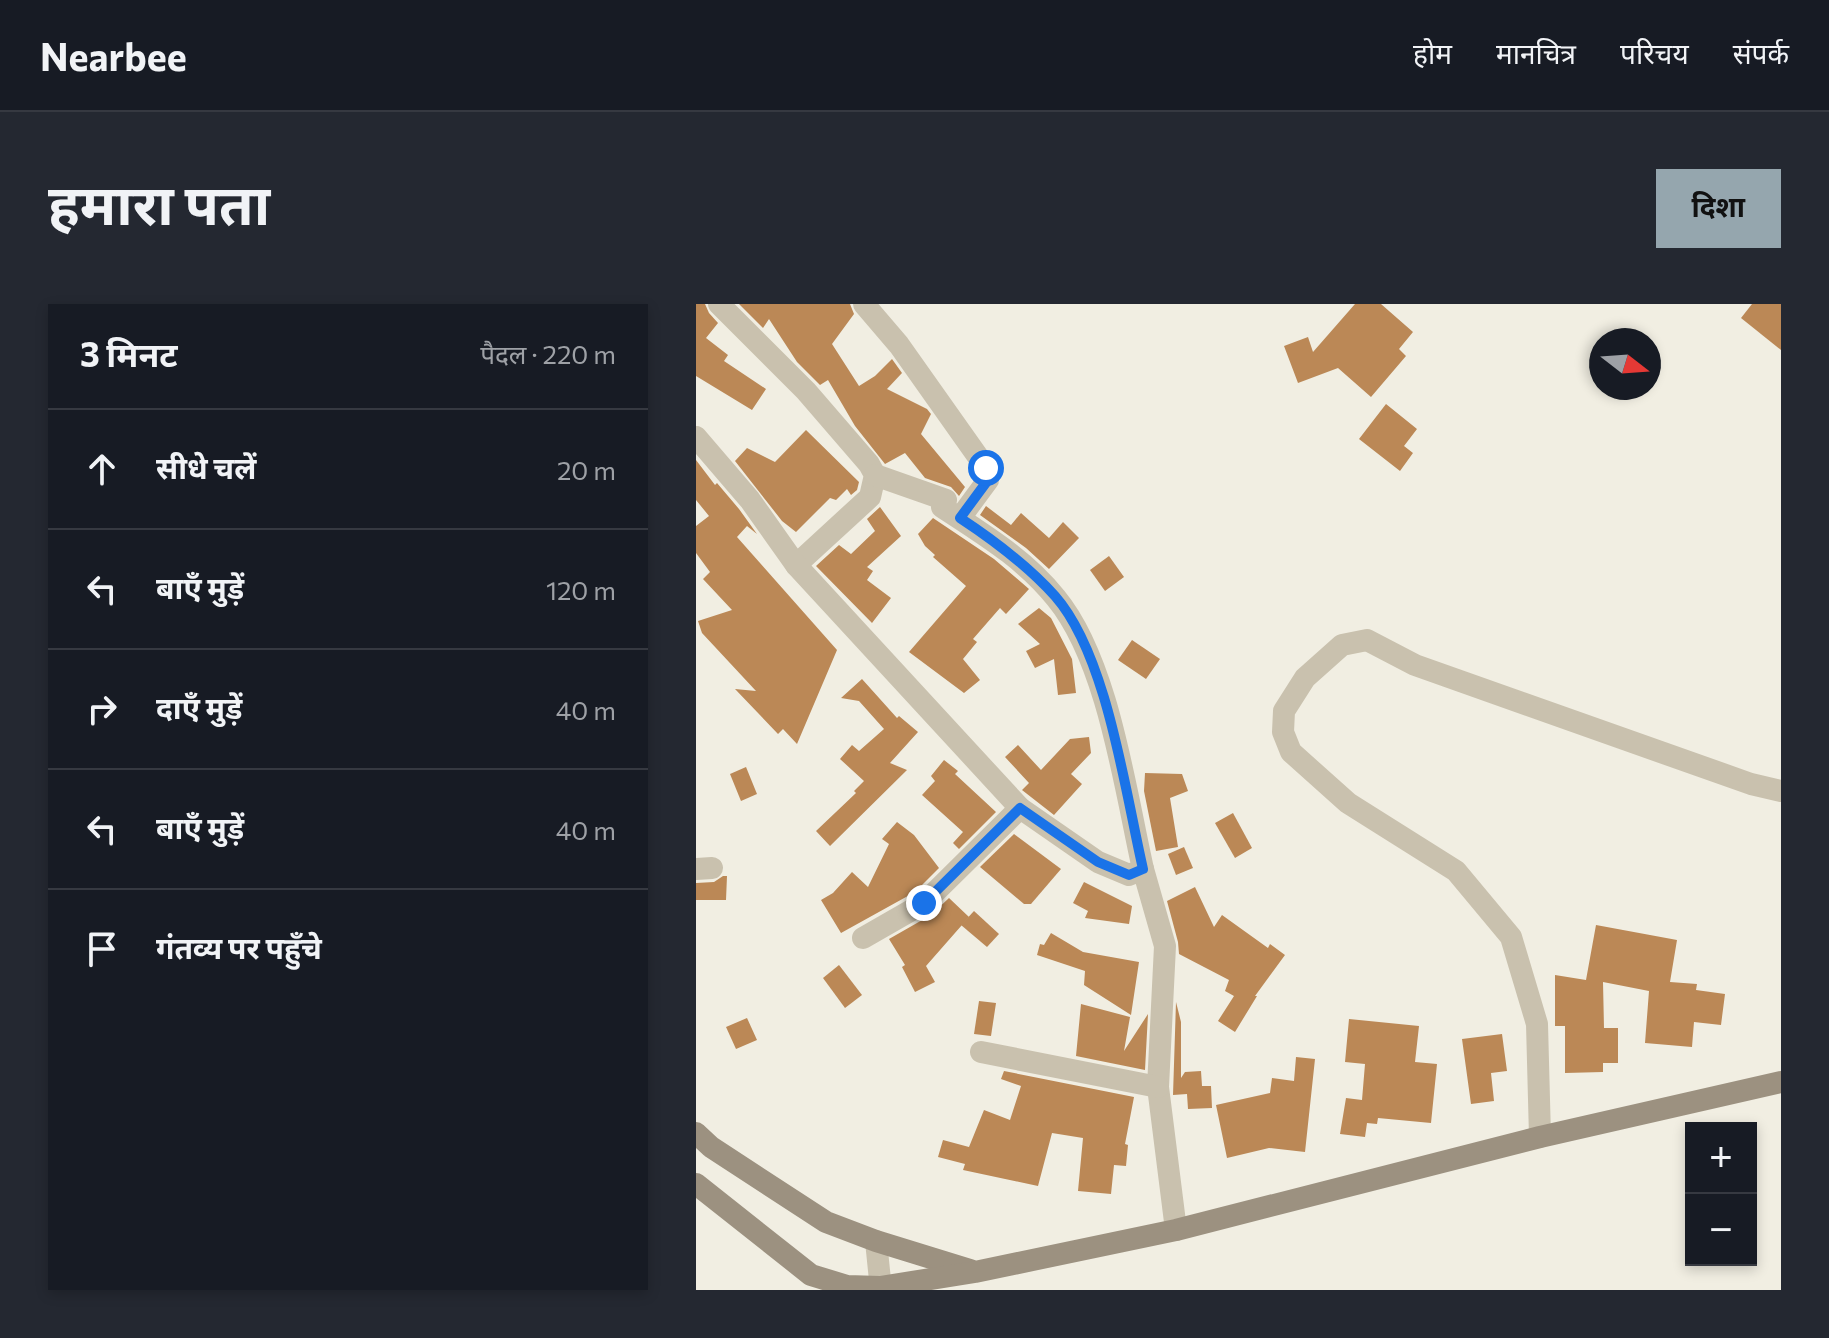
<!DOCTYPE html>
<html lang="hi">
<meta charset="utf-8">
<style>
:root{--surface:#171b24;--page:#242831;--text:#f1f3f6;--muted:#9ea1a6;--line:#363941;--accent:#95a6ae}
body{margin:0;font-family:Commissioner,"Noto Sans Devanagari",sans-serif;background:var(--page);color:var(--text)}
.controls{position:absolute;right:24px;bottom:24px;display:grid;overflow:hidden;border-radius:0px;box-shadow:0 4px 12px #0003}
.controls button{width:72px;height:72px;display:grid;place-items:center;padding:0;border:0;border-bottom:2px solid var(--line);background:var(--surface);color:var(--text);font:40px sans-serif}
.compass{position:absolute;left:893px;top:24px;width:72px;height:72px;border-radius:50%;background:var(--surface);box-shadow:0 4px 12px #0003;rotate:107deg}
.stop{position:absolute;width:24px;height:24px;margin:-18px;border:6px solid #1a73e8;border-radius:50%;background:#fff}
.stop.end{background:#1a73e8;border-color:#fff;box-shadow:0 2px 8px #0008}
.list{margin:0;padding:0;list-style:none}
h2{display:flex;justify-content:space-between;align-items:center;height:104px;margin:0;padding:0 32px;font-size:34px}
h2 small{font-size:26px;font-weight:400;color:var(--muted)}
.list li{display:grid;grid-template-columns:52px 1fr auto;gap:24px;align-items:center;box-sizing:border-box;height:120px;padding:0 32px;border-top:2px solid var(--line)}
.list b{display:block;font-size:30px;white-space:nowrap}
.list em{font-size:26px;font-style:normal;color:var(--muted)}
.icon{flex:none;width:44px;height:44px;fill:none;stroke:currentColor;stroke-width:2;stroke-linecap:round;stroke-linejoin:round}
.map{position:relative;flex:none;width:1085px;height:986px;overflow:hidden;border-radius:0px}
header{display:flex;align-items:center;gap:48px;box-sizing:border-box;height:112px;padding:0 40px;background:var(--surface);border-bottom:2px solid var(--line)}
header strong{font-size:38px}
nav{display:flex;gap:44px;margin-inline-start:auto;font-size:28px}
.intro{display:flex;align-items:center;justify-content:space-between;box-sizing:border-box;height:192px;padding:0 48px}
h1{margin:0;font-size:56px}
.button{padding:20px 36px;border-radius:0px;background:var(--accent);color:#111;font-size:28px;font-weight:700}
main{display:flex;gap:48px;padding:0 48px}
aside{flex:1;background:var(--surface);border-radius:0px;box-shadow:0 4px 12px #0003}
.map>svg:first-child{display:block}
</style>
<header>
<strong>Nearbee</strong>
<nav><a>होम</a><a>मानचित्र</a><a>परिचय</a><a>संपर्क</a></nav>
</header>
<div class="intro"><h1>हमारा पता</h1><a class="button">दिशा</a></div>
<main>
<aside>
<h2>3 मिनट<small>पैदल · 220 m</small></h2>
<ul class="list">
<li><svg class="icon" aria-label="ahead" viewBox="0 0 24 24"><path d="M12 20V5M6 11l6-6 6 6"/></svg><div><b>सीधे चलें</b></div><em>20 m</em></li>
<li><svg class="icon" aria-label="left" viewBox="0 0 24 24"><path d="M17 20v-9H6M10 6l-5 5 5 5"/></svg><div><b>बाएँ मुड़ें</b></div><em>120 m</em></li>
<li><svg class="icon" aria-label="right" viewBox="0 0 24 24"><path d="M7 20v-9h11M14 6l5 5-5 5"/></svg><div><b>दाएँ मुड़ें</b></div><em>40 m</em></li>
<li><svg class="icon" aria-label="left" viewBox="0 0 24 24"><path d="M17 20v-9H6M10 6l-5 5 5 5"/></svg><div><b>बाएँ मुड़ें</b></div><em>40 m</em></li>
<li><svg class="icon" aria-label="arrive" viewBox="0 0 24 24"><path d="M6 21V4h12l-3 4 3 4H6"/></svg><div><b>गंतव्य पर पहुँचे</b></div></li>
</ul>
</aside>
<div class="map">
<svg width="1085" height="986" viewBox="0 0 1085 986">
<rect width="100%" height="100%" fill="#f1eee2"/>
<g fill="#bb8856">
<polygon points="0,0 9,0 13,9 22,19 10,34 32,51 28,57 70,85 56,106 0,72"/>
<polygon points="43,0 154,0 158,10 136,40 163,82 179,72 196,55 206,69 191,85 231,105 235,110 225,130 269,183 263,192 255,183 229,174 209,149 189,160 159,122 132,76 124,81 101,58 73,15 67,24"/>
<polygon points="659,0 685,0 717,28 703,45 710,52 675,93 642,64 602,79 588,42 612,33 617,48"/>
<polygon points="1056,0 1085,0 1085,46 1045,14"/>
<polygon points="690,100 721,125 708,142 717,149 704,167 663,135"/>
<polygon points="110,126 163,178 161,186 155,191 151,185 140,196 134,194 100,228 86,217 39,157 51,144 79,158"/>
<polygon points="0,156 19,181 21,179 43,205 61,230 51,222 41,233 141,346 101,440 87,425 82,430 39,385 60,387 6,329 2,317 36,306 7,275 14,268 0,249 0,222 13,212 0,196"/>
<polygon points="290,202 315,221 325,209 353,234 367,218 383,234 353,265 330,244 284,211"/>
<polygon points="184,203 205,232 171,263 177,267 171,276 195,294 176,319 120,262 143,241 155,250 179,227 171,215"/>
<polygon points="237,214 298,255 333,285 310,310 304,304 277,335 281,338 267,355 284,376 268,389 213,348 270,282 237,253 239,251 229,242 222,230"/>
<polygon points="413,252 428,273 409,287 394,266"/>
<polygon points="343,304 355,314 376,355 380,389 362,391 358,355 339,364 330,347 344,340 322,320"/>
<polygon points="436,336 464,355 450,375 422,356"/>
<polygon points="166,375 201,414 203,412 222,428 194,459 211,466 134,542 120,527 160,489 158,487 168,477 144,455 156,441 163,447 188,425 163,397 145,394"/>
<polygon points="393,433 395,449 375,470 386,480 358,511 326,486 333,479 309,453 322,441 345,466 374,435"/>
<polygon points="248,456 262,467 259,470 300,508 263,545 257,539 267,528 226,491 239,477 235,472"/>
<polygon points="50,463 61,490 45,497 34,470"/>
<polygon points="449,469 486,470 492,487 474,494 482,543 460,547 448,487"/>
<polygon points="537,509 556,544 539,554 519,519"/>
<polygon points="201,518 218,531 243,564 219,588 145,629 125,596 137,589 156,568 172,583 193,540 186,535"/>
<polygon points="318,530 365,565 335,600 328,600 284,563"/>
<polygon points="488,543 497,564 480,571 472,550"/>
<polygon points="27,572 31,572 30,596 0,596 0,579 18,578"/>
<polygon points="388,578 436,602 433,620 389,614 392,607 377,599"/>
<polygon points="499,583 518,623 526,611 572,644 574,640 589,651 559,692 561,692 539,728 522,717 538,692 529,687 533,676 483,650 482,638 471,597"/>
<polygon points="253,594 273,613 230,662 239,678 219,688 206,663 209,661 193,635 235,611"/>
<polygon points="278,607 303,630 291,643 265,621"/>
<polygon points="900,621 981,636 974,678 1001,680 1000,686 1029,690 1025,721 998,718 996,743 949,739 953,687 907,678 908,724 922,724 922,759 907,759 907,768 869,769 869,722 859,722 859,671 890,676"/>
<polygon points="355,629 387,648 443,658 435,711 388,681 389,667 341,651 344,640 348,641"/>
<polygon points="143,661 166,691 149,704 127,674"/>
<polygon points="283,697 300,699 295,732 278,730"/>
<polygon points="480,698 485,718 485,774 489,768 505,767 506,782 515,782 516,804 492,805 491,790 477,791"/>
<polygon points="385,700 434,713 428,747 452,710 449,766 380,752"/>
<polygon points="51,714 61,736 40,745 30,723"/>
<polygon points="653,715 723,722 719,758 741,760 735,819 682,814 681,820 671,819 669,833 644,830 650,794 666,796 669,760 649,758"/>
<polygon points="806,730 811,767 795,769 798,797 775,800 766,735"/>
<polygon points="600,753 619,755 609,848 573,844 531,854 520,801 574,789 576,774 598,777"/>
<polygon points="308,767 438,793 429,840 432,841 430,862 418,861 415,890 382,887 387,834 356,829 342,882 267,866 269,860 242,853 247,836 273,843 288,806 314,816 325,782 305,775"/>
</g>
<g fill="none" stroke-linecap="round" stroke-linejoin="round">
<g stroke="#c9c1ae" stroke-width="22">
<polyline points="23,0 110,87 173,160 179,171 174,193 100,261"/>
<polyline points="168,0 203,41 290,164 292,176 264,214"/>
<path d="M0,133L54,196L100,261L324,504L402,558L433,571L447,565C429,485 412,357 360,294C329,255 287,230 246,203"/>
<polyline points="179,171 250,196"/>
<polyline points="0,565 16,564"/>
<polyline points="447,565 469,642 462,783 480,926"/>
<polyline points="167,634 228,599 324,504"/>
<polyline points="285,748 462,783"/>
<polyline points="844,833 841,720 815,633 760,567 652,499 595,448 587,428 588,407 609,374 646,341 671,336 719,361 1055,480 1085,487"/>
</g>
<polyline stroke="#c9c1ae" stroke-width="22" points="180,937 185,986"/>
<g stroke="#9c9180" stroke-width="22">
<polyline points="0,829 15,843 130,918 180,937 274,966"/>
<polyline points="0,880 115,971 151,982 184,983 279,968 480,926 844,833 1085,778"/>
</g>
</g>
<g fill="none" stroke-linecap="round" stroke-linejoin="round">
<path stroke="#1a73e8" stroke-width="10" d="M228,599L324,504L402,558L433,571L447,565C429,487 411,351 359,292C331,261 299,237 264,214L292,176L290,164"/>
</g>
</svg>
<div class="controls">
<button>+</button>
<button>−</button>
</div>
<svg class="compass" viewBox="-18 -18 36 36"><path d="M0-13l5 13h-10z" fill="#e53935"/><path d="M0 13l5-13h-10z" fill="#9ea1a6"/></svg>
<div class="stop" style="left:290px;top:164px"></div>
<div class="stop end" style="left:228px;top:599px"></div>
</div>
</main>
